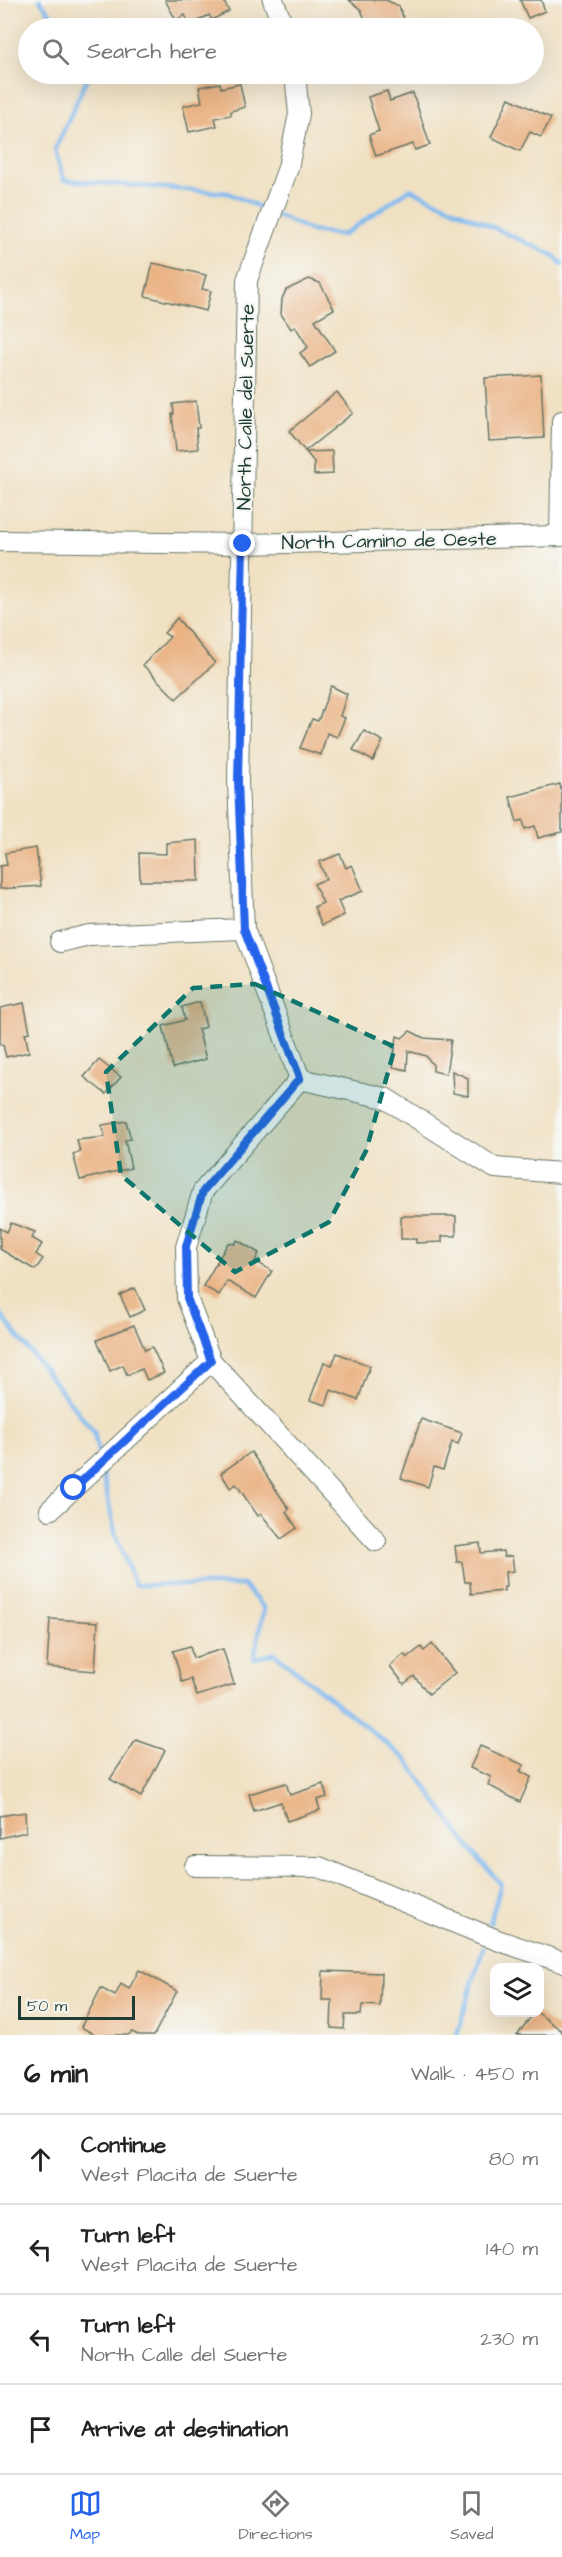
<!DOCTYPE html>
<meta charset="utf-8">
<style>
:root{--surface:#fff;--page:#f2f2f2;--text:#222;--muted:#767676;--line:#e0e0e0;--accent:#2563eb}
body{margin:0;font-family:"Architects Daughter",sans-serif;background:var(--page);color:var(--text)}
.controls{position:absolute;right:18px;bottom:18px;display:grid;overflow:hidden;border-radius:12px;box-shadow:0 6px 24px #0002}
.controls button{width:54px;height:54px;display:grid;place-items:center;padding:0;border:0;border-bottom:2px solid var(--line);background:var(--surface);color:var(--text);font:30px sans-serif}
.scale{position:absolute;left:18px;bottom:15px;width:117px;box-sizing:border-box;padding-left:6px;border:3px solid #1f3d34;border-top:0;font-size:16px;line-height:21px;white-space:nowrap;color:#1f3d34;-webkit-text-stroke:4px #f6f6f2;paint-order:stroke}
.stop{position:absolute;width:18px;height:18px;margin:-14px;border:4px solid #2563eb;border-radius:50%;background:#fff}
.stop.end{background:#2563eb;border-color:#fff;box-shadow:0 2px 6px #0008}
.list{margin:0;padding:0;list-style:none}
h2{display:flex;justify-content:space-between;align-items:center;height:78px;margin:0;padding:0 24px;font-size:26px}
h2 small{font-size:20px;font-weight:400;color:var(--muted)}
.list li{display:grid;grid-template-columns:39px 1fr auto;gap:18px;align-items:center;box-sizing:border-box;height:90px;padding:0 24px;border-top:2px solid var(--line)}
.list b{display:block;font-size:22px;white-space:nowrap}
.list p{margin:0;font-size:20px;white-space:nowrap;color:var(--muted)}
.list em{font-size:20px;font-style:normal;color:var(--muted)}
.icon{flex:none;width:33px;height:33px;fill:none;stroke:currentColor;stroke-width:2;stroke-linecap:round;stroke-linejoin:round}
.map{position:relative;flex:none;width:562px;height:2035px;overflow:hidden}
.search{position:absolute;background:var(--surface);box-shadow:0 6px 24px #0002;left:18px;right:18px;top:18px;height:66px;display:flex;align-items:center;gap:15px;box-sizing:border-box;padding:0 21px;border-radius:33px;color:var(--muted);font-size:22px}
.sheet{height:438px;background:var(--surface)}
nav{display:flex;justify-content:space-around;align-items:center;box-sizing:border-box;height:84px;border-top:2px solid var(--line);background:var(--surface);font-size:16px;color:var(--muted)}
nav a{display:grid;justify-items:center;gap:3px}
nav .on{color:var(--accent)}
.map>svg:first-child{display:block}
</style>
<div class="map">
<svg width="562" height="2035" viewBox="0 0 562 2035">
<rect width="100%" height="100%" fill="#f6f6f2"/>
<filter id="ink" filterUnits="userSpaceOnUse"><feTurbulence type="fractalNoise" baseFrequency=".0167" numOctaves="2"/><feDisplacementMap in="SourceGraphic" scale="12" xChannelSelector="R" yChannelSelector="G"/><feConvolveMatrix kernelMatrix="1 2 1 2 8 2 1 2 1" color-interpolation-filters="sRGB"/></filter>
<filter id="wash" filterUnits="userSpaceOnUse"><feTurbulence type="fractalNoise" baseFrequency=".008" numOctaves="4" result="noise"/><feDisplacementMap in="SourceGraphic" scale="24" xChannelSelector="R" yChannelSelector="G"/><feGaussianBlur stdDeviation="1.35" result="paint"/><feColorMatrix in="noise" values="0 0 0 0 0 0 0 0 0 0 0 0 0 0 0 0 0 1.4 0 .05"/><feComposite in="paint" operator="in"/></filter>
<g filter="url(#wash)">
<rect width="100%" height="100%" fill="#f0e1c3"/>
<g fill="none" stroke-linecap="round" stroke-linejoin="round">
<g stroke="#7fb9f0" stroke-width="4.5">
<polyline points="40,0 61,28"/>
<polyline points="89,74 55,150 64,180 228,193 266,210"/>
<polyline points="276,215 312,231 343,235 410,189 553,255 562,264"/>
<polyline points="0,1314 94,1432 99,1457"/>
<polyline points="102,1471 115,1533 135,1585 243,1585 264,1608 254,1659 274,1653 406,1759 471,1850 501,1884 490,1923"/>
<polyline points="457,2035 483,1948"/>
</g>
</g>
<g id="blocks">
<g fill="#eab384">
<polygon points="165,0 223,0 229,11 212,20 209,15 190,25 185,15 176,20"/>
<polygon points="349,0 386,0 399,6 407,28 369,28 361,10"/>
<polygon points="520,0 541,0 545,11 528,18"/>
<polygon points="220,83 221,88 240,84 245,107 231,111 231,115 215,118 217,126 189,132 183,106 202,102 199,87"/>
<polygon points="387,91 390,101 413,93 430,145 415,150 413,144 376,156 369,135 379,131 368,97"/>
<polygon points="509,98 551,118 541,137 530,132 520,151 491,137"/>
<polygon points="153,263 206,275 202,289 211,291 206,311 145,296"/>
<polygon points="309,279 320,283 334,309 315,320 335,351 310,367 300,353 308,347 295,326 291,329 281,314 282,299 286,290"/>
<polygon points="541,375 544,438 489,441 485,378"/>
<polygon points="337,392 353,413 305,451 289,431"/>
<polygon points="196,401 199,428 196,428 198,449 176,451 172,414 174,414 173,404"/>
<polygon points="332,451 333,474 314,475 314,462 306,452"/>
<polygon points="177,618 215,663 176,699 143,665 170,637 164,633"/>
<polygon points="331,686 347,694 340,716 345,718 337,737 327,733 321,755 300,748 312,719 318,721"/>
<polygon points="364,731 383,741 373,761 353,750"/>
<polygon points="560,784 562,794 562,832 538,838 535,826 525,829 523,820 517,822 510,797"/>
<polygon points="198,840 199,881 140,881 139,853 166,854 166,843"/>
<polygon points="36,848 41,886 0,889 0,866 7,865 5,853"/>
<polygon points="340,854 346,868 352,865 363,891 338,901 344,915 322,925 314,907 323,903 314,884 326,879 319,862"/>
<polygon points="200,1002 206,1027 198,1029 206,1059 173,1068 163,1026 185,1020 182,1007"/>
<polygon points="24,1003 30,1032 25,1033 29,1052 6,1057 3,1045 0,1045 0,1008"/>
<polygon points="410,1031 424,1038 451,1040 446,1074 433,1071 433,1065 426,1056 408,1051 407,1070 393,1067 395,1048 392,1047 396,1043 397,1036 402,1038"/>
<polygon points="99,1060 121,1077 106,1094 84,1077"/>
<polygon points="452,1071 468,1078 468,1096 453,1093"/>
<polygon points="126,1121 131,1139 125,1140 131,1168 80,1180 73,1154 80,1152 77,1140 105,1137 102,1125"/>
<polygon points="401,1216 456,1216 456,1236 442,1236 442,1242 416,1243 416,1239 401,1239"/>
<polygon points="11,1223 35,1232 32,1238 42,1244 36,1254 43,1259 35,1270 0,1249 0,1228 7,1232"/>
<polygon points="237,1240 259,1253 255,1261 272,1271 256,1298 227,1281 219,1295 203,1286 228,1243 235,1244"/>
<polygon points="135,1288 145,1310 130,1317 120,1295"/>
<polygon points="134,1325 145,1350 152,1347 164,1373 147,1380 142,1369 127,1375 123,1365 110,1371 97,1340"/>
<polygon points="337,1353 370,1366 358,1400 331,1390 326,1405 310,1400 324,1362 332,1365"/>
<polygon points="421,1419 462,1433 458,1444 452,1442 443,1470 434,1467 428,1487 401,1478"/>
<polygon points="251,1452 289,1509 286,1512 297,1528 281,1539 261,1514 258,1516 236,1484 230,1488 221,1473"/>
<polygon points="480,1543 481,1553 503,1551 504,1557 512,1556 514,1571 505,1572 506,1587 504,1587 504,1591 471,1594 470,1582 465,1582 462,1562 457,1562 455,1546"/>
<polygon points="50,1619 98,1622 95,1671 47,1667"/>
<polygon points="432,1644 455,1673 429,1694 414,1676 404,1684 390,1666 404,1654 407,1658 421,1647 424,1651"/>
<polygon points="190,1646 193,1658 223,1649 234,1684 197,1696 191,1679 182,1682 173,1651"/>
<polygon points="136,1740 165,1750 141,1797 110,1779"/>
<polygon points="480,1746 524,1765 520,1771 531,1777 520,1802 488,1785 491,1777 470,1768"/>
<polygon points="286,1783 290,1795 323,1784 327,1797 317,1800 320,1810 287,1821 281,1802 254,1811 249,1794"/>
<polygon points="25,1812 26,1832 0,1838 0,1816"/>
<polygon points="139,1970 177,1991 154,2035 138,2035 132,2032 128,2035 95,2035 81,2027 101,1988 115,1996 121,1984 129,1989"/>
<polygon points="323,1971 381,1973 380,2006 362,2005 361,2015 345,2015 344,2029 331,2028 332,2000 322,2000"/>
<polygon points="534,2013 538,2013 562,2031 562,2035 517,2035"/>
</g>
</g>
</g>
<g filter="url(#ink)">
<use href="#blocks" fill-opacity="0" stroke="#687666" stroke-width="1.5"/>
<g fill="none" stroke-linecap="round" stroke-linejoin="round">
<g stroke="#687666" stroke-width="22">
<g id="minor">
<polyline points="273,0 284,28"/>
<polyline points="295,74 299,114 288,168 247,280 238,781 244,929 300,1079 385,1098 495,1168 562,1173"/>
<polyline points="560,536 562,421"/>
<polyline points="0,541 243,544 562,536"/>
<polyline points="60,942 89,935 244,929"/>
<polyline points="211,1361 376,1541"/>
<polyline points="50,1510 211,1361 187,1298 186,1247 203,1191 300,1079"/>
<polyline points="195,1866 319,1867 497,1940 562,1962"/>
</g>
</g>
<use href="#minor" stroke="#fff" stroke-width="20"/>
</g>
</g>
<g fill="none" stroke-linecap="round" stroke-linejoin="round" filter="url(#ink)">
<polyline stroke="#2563eb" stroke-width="8" points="74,1488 211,1361 187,1298 186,1246 203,1191 300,1078 244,929 238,781 243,544"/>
</g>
<path fill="#0f766e" fill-opacity="0.2" stroke="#0f766e" stroke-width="4.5" stroke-dasharray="12 8" stroke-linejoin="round" d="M255,984L395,1047L366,1151L329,1222L235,1272L121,1175L106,1072L193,988Z"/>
<g text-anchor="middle" stroke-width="4.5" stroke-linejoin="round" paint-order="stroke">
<g font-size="20" fill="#1f3d34" stroke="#f6f6f2">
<text transform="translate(245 407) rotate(-89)" y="7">North Calle del Suerte</text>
<text transform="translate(389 540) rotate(-1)" y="7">North Camino de Oeste</text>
</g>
</g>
</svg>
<div class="controls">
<button><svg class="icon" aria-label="layers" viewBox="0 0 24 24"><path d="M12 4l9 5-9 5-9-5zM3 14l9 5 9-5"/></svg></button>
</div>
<div class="scale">50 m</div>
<div class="stop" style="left:74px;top:1488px"></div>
<div class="stop end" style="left:243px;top:544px"></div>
<div class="search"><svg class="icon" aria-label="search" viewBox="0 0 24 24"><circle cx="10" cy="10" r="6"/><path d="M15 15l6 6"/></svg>Search here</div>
</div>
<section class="sheet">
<h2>6 min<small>Walk · 450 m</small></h2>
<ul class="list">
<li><svg class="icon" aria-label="ahead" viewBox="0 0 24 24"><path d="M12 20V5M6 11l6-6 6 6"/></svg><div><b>Continue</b><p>West Placita de Suerte</p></div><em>80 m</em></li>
<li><svg class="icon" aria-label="left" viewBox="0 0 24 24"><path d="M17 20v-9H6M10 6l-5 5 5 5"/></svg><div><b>Turn left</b><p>West Placita de Suerte</p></div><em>140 m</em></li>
<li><svg class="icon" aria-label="left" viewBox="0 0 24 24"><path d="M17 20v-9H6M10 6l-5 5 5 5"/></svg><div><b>Turn left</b><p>North Calle del Suerte</p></div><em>230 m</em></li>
<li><svg class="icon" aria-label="arrive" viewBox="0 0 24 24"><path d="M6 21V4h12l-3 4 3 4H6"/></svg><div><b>Arrive at destination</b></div></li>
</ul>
</section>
<nav>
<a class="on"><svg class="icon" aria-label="map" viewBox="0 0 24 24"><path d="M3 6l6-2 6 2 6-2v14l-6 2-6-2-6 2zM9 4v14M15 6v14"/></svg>Map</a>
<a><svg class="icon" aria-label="directions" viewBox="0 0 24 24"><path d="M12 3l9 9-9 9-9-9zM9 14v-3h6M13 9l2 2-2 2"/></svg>Directions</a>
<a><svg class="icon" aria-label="saved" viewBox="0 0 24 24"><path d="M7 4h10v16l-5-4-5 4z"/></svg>Saved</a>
</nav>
